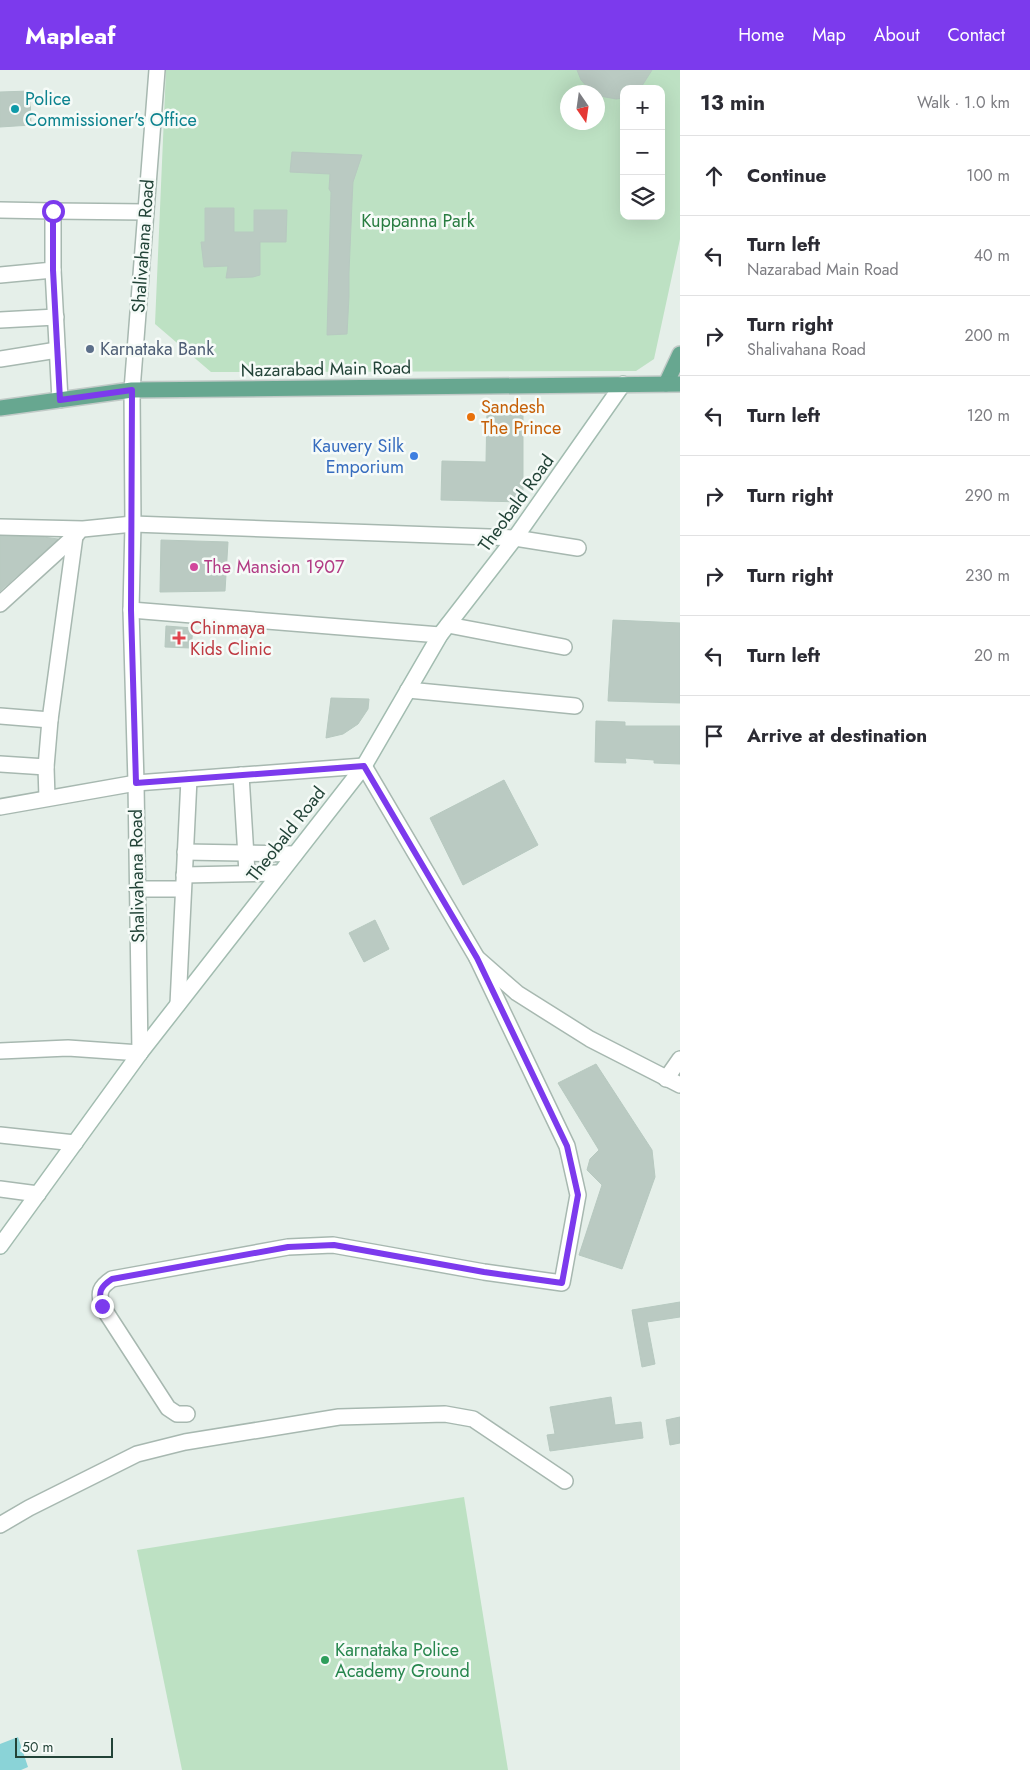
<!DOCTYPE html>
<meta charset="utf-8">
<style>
:root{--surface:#fff;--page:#f2f2f3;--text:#2b2b33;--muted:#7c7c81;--line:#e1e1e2;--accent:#7c3aed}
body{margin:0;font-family:Jost,sans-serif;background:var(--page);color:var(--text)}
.controls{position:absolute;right:15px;top:15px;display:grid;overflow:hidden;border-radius:10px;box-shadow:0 5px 20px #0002}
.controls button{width:45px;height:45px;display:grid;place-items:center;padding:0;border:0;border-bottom:1px solid var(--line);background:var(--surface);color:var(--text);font:25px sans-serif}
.compass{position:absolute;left:560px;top:15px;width:45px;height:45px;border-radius:50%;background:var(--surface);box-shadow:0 5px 20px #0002;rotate:167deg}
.scale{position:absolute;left:15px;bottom:12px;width:98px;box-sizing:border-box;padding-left:5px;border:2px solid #224337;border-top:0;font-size:14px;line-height:18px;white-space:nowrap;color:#224337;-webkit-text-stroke:4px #f6fbf8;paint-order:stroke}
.stop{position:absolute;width:15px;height:15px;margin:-11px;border:4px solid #7c3aed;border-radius:50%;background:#fff}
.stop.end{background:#7c3aed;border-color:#fff;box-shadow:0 1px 5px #0008}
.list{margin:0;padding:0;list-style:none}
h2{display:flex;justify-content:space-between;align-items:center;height:65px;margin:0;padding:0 20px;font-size:21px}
h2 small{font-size:16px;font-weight:400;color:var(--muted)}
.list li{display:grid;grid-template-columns:32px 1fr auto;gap:15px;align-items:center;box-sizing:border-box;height:80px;padding:0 20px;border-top:1px solid var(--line)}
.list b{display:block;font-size:19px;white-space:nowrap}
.list p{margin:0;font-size:16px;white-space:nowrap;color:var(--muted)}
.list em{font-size:16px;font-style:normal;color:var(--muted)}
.icon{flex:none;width:28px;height:28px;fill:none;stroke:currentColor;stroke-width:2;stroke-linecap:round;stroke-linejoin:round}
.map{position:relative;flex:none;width:680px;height:1700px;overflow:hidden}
header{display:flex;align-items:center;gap:30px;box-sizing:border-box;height:70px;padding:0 25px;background:var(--accent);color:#fff}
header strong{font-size:24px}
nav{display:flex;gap:28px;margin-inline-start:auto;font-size:18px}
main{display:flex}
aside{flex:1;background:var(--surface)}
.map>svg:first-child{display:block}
</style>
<header>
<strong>Mapleaf</strong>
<nav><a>Home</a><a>Map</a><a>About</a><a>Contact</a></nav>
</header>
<main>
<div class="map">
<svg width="680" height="1700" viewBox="0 0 680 1700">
<rect width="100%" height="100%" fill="#e5efe9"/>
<g fill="#bde1c3" fill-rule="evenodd">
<path d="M166,0H680V169L654,289L636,301L211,302L155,254ZM624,19H661V146H624ZM568,22H598V52H568Z"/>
<polygon points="464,1427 508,1700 182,1700 137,1480"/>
</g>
<polygon fill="#8ad3d7" points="18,1667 28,1697 21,1700 0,1700 0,1674"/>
<g fill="#bacac2" stroke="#b7c9c0">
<polygon points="577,0 652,0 640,19 624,19 624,28 616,29 600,26 598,22 592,22 581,10"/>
<polygon points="30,21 31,55 0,57 0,22"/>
<polygon points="292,82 362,85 353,112 352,132 349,203 349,226 347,264 327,265 331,122 329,119 330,104 290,102"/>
<polygon points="205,138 234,138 234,162 254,162 254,140 287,140 286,172 260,172 260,205 253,207 226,208 228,196 204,197 201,172 205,172"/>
<polygon points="487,339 523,341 523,432 441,430 442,391 486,392"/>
<polygon points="0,466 43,467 58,469 0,521"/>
<polygon points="161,470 228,472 225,521 160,522"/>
<polygon points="613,550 680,553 680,633 608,631"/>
<polygon points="166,556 193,558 191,578 165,577"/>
<polygon points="331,628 369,629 368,639 358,654 343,664 326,668"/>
<polygon points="596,651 625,652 625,656 680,656 680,694 654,693 654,690 625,688 626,693 595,692"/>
<polygon points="504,710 538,775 463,815 430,748"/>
<polygon points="375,850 389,879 364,892 349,863"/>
<polygon points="596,994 652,1080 655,1107 622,1199 579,1185 602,1115 587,1100 590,1089 599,1080 558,1013"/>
<polygon points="680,1232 680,1247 647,1252 655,1294 642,1297 632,1240"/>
<polygon points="611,1327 615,1355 641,1352 643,1368 550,1381 547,1365 555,1364 550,1337"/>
<polygon points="680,1347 680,1373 670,1375 666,1350"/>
</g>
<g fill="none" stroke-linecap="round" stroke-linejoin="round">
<g stroke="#a7b8b0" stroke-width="18">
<g id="minor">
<polyline points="0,140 53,141 53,200 0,205"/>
<polyline points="53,141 146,142"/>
<polyline points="53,200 60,330"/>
<polyline points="0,250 56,247"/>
<polyline points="0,289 57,280"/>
<polyline points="0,457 83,459 133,454 515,468 578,478"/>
<polyline points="0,534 78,463"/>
<polyline points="131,540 440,565"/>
<polyline points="448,555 564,577"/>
<polyline points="408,620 575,636"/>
<polyline points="0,646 50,650"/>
<polyline points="0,694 46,697"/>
<polyline points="241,705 247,803"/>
<polyline points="47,728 46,697 50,650 75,466"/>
<polyline points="0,737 136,713 364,696"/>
<polyline points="185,782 295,784"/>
<polyline points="184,805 280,803"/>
<polyline points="137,819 183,819"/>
<polyline points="178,934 189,709"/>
<polyline points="0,981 68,978 140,983"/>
<polyline points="666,1009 680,989"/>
<polyline points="0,1065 75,1073"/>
<polyline points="0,1119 38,1124"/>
<path d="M187,1344H177L168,1338L102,1236C98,1222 100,1217 112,1209L288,1177L333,1175L484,1202L562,1213L578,1125L567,1076L477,888"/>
<polyline points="0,1455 29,1438 137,1384 185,1372 339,1347 445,1344 473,1349 565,1411"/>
</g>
</g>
<g stroke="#a7b8b0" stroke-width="18">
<g id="tertiary">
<polyline points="364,696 477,888 517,923 590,969 680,1015"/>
<polyline points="140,983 136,713 131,540 133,454 132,320 157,0"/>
</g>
</g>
<g stroke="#a2bcb0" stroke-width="18">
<polyline id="secondary" points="0,1176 140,983 364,696 440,565 515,468 623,314"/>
</g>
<g stroke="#c1cac7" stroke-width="18">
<g id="primary">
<polyline points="666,314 680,284"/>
<polyline points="0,338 132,320 680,314"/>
</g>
</g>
<use href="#minor" stroke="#fff" stroke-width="15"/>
<use href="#tertiary" stroke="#fff" stroke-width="15"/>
<use href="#secondary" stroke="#fff" stroke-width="15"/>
<use href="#primary" stroke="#67a790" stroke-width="15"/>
</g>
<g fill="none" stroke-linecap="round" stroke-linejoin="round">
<path stroke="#7c3aed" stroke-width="6" d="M53,141V200L60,330L132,320L131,540L136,713L364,696L477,888L567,1076L578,1125L562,1213L484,1202L334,1175L288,1177L112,1209C100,1217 98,1222 102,1236"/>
</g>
<circle fill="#0f9aa8" stroke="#f6fbf8" stroke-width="2" cx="15" cy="39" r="5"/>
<circle fill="#5c6f8a" stroke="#f6fbf8" stroke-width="2" cx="90" cy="279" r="5"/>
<circle fill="#e8710a" stroke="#f6fbf8" stroke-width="2" cx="471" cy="347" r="5"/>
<circle fill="#3f7fe0" stroke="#f6fbf8" stroke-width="2" cx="414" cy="386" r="5"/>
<circle fill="#d1479c" stroke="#f6fbf8" stroke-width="2" cx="194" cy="497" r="5"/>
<path fill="#e0444e" stroke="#f6fbf8" stroke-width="2" d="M176.5 560.5h5v5h5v5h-5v5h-5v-5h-5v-5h5z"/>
<circle fill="#2e9e5b" stroke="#f6fbf8" stroke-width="2" cx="325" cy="1590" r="5"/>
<g text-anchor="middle" stroke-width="5" stroke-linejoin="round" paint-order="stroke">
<g font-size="18" fill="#0d838f" stroke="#f6fbf8" text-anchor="start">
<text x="25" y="35">Police<tspan x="25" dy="21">Commissioner's Office</tspan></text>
</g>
<g font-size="18" fill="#297d41" stroke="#f6fbf8">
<text x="418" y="157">Kuppanna Park</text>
</g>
<g font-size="18" fill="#224337" stroke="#f6fbf8">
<text transform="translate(143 176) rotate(-86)" y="6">Shalivahana Road</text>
<text transform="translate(326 299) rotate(-1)" y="6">Nazarabad Main Road</text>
<text transform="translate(516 433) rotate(-54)" y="6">Theobald Road</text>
<text transform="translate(286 764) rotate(-52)" y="6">Theobald Road</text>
<text transform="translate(137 806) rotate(-91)" y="6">Shalivahana Road</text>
</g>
<g font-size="18" fill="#4e5e75" stroke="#f6fbf8" text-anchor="start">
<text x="100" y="285">Karnataka Bank</text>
</g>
<g font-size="18" fill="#c56008" stroke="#f6fbf8" text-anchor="start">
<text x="481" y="343">Sandesh<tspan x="481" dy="21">The Prince</tspan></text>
</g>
<g font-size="18" fill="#366cbe" stroke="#f6fbf8" text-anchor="end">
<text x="404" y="382">Kauvery Silk<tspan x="404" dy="21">Emporium</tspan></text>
</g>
<g font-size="18" fill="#b23c85" stroke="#f6fbf8" text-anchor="start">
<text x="204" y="503">The Mansion 1907</text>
</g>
<g font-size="18" fill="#be3a42" stroke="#f6fbf8" text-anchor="start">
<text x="190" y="564">Chinmaya<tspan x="190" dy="21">Kids Clinic</tspan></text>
</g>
<g font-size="18" fill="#27864d" stroke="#f6fbf8" text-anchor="start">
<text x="335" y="1586">Karnataka Police<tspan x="335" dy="21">Academy Ground</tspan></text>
</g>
</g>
</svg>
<div class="controls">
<button>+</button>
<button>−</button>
<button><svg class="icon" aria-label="layers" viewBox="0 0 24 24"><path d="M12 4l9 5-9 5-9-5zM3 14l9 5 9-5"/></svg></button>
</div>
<svg class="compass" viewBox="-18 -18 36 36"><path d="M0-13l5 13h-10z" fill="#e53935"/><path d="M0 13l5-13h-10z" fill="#7c7c81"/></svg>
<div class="scale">50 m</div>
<div class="stop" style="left:53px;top:141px"></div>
<div class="stop end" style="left:102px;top:1236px"></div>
</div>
<aside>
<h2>13 min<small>Walk · 1.0 km</small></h2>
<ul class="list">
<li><svg class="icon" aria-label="ahead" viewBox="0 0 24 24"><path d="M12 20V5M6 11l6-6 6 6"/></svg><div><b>Continue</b></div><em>100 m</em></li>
<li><svg class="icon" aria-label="left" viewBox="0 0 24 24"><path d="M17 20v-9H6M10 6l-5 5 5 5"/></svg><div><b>Turn left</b><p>Nazarabad Main Road</p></div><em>40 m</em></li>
<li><svg class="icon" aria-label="right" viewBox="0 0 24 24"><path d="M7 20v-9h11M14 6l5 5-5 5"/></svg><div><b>Turn right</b><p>Shalivahana Road</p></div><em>200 m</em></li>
<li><svg class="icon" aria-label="left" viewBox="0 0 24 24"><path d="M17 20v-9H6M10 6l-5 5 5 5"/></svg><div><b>Turn left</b></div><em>120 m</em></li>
<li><svg class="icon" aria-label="right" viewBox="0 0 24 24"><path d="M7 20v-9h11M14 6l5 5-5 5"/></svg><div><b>Turn right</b></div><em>290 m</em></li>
<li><svg class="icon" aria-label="right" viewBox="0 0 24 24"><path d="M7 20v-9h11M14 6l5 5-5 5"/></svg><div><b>Turn right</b></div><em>230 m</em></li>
<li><svg class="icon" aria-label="left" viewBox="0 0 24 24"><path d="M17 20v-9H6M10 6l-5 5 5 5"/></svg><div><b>Turn left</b></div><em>20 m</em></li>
<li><svg class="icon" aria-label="arrive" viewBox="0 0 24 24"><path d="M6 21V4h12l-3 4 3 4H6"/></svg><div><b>Arrive at destination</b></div></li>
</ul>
</aside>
</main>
